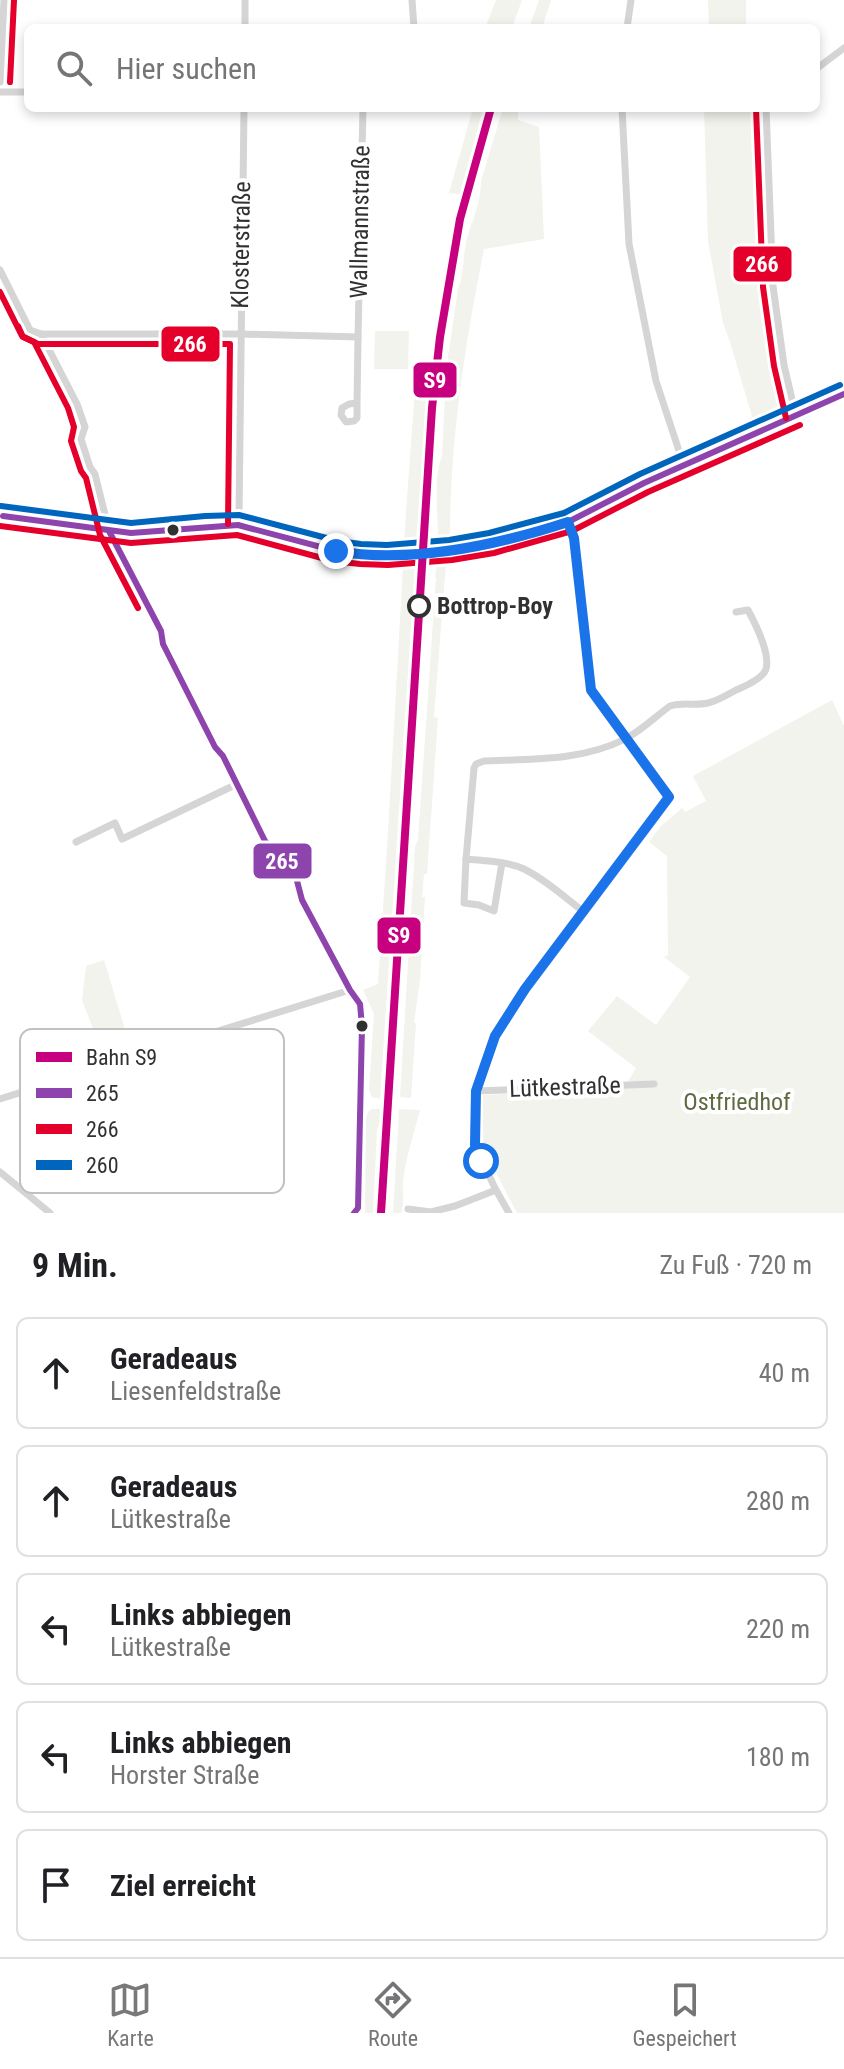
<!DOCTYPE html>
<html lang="de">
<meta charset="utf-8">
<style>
:root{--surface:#fff;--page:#f6f6f6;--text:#202124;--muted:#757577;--line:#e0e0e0;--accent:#797979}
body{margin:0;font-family:"Roboto Condensed",sans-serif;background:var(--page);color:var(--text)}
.stop{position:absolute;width:24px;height:24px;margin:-18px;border:6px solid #1a73e8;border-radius:50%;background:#fff}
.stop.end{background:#1a73e8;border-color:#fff;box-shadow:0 2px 8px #0008}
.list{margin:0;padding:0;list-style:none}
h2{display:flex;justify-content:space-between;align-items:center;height:104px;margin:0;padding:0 32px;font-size:34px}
h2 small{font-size:26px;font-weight:400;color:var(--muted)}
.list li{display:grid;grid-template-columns:52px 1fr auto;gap:24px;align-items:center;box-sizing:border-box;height:112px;margin:0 16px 16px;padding:0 16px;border:2px solid var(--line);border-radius:12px}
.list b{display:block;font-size:30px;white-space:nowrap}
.list p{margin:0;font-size:26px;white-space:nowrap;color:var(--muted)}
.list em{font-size:26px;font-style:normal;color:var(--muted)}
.icon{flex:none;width:44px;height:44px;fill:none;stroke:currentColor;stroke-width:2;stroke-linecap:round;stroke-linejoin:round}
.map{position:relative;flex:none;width:844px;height:1213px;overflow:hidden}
.search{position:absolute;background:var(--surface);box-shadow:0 4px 12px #0003;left:24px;right:24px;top:24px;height:88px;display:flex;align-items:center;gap:20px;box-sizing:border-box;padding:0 28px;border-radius:12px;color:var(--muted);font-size:30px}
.sheet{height:744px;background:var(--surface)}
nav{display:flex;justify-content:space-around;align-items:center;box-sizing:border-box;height:112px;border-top:2px solid var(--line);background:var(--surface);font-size:22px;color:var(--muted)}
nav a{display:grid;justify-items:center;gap:4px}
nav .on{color:var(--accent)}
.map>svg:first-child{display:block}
</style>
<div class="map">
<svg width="844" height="1213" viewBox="0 0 844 1213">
<rect width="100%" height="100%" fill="#fff"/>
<g fill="#f2f3ec">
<polygon points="496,0 522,0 512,28 485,28"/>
<polygon points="539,0 551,0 542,28 529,28"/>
<polygon points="708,0 746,0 746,28 709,28"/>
<polygon points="473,108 483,108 465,179 459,194 449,193"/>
<path d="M503,108H518V120L539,127L544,239L484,249C465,343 450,440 450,536L438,538C438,514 433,478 442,456L446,375L449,367L448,357L458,289C464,275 463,254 467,238C473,219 481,201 481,181Z"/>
<polygon points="704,108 756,108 756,120 761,131 765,271 772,327 788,407 787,409 754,423 730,342 723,323 708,241"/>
<polygon points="375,331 409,331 408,369 374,369"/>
<polygon points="416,374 430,374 416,540 404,541"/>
<polygon points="446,562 434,717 438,718 427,874 424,874 422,897 425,897 420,980 414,1023 416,1023 411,1098 400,1097 415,846 418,840 436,578 435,577 437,564"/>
<polygon points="415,566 380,1099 372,1097 369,1090 374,1014 363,990 378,984 387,849 403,567"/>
<polygon points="832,700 844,726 844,1213 517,1213 483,1148 483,1095 624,1088 636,1068 588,1031 617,996 656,1025 690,977 664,957 668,955 667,856 649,842 660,827 682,808 685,812 706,801 693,776"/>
<polygon points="104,960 131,1049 104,1057 82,1000 86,966"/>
<polygon points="371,1109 380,1109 379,1125 377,1130 373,1213 365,1213 366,1119 368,1112"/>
<path d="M399,1109L420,1110C414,1133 406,1157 403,1181C402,1193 405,1201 401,1213H393Z"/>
</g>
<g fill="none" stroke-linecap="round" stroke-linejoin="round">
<g stroke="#d5d5d5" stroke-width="7">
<polyline points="412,0 414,28"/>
<polyline points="245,28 245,0"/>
<polyline points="627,28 631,0"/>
<polyline points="816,69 844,48"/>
<polyline points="0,82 4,0"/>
<polyline points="0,92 28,92"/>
<polyline points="622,108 629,244 656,381 684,466"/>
<polyline points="766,108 773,286 784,365 796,416"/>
<path d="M0,270L30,330L41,334L77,404L85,427L81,439L90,467L95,474L109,531L161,631L163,644L215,747L223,756L255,819C258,831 265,843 273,853C289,873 299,870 302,900L350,990L360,1004L362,1026L358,1159L359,1168L358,1208L354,1213"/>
<polyline points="41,334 240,334 358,337 357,403 349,404 342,408 341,415 346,422 354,421 357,418 357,403"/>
<polyline points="358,337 363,108"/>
<polyline points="238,525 239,516 244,108"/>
<polyline points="76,842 115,823 122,839 237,784"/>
<polyline points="466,859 464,903 479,905 494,911 502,863"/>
<path d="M583,911C564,897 545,879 524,869C506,861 485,861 466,859L474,768L476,764L484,761C531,759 582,761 625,739C641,731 656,716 670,706C683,702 695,706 708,703C717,701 727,695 736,690C745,686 756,682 763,674C775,662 755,623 748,610L736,612"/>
<polyline points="476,1091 654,1084"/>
<polyline points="0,1099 350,990"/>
<polyline points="0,1172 50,1213"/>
<polyline points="496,1190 478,1153 474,1129 476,1091 495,1036 525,989 669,797 591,690 574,538 568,522"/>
<polyline points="408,1209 431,1212 455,1206 496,1190 509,1213"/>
</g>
<polyline stroke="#cfcfcf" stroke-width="10" points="0,516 131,533 206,526 238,525 336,551 360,554 387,555 450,550 491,543 568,522 644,483 844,394"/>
<g stroke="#fff" stroke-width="12">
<g id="bus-1">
<polyline points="3,516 131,533 238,525 336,551 360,554 387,555 450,550 491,543 568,522 644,483 844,394"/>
<polyline points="109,531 161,631 163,644 215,747 223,756 265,841 296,877 302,900 350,990 360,1004 362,1026 358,1208 354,1213"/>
</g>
</g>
<g stroke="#fff" stroke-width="12">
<g id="bus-2">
<polyline points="10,82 14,0"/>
<polyline points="756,108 763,287 774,366 786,418"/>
<polyline points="0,292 22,336 38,344 230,344 228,524"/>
<polyline points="18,326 23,337 34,342 68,408 74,427 71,441 81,471 86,478 100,535 138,608"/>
<polyline points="0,526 131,543 237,535 333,561 360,564 388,565 452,560 494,553 572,531 648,492 800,425"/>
</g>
</g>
<g stroke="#fff" stroke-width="12">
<polyline id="bus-3" points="1,506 131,523 205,516 239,515 338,541 361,544 387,545 449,540 489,533 564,513 640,474 840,385"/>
</g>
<use href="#bus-1" stroke="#8e44ad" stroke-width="6"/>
<use href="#bus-2" stroke="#e4002b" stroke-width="6"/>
<use href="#bus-3" stroke="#0065bd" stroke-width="6"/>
<g stroke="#fff" stroke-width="14">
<polyline id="rail-1" points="381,1213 432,408 440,337 460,219 491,108"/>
</g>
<use href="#rail-1" stroke="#c7007f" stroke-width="8"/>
</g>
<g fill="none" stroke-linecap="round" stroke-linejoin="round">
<path stroke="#1a73e8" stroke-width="10" d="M336,551C410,564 498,545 568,522L574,538L591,690L669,797L525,989L495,1036L476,1091L475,1145L481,1161"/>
</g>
<g fill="#313131" stroke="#fff" stroke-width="3">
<circle cx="173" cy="530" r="7"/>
<circle cx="362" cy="1026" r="7"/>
</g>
<circle fill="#fff" stroke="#313131" stroke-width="4" cx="419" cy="606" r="10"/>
<g text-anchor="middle" stroke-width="8" stroke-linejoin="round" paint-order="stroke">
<g font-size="24" fill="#313131" stroke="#fff">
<text transform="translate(360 222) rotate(-89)" y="8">Wallmannstraße</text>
<text transform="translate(241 245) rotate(-89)" y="8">Klosterstraße</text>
<text transform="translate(565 1087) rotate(-2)" y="8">Lütkestraße</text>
</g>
<g font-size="24" font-weight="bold" fill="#313131" stroke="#fff" text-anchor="start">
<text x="437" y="614">Bottrop-Boy</text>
</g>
<g font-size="24" fill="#5e6b40" stroke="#fff">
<text x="737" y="1110">Ostfriedhof</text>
</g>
</g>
<rect x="20" y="1029" width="264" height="164" rx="12" fill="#fff" stroke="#c1c1c1" stroke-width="2"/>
<rect x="36" y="1052" width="36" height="10" fill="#c7007f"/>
<rect x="36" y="1088" width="36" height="10" fill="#8e44ad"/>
<rect x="36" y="1124" width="36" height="10" fill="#e4002b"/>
<rect x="36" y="1160" width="36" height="10" fill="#0065bd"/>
<g font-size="22" fill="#313131">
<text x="86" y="1065">Bahn S9</text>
<text x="86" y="1101">265</text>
<text x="86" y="1137">266</text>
<text x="86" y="1173">260</text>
</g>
<g stroke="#fff" stroke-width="3">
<rect x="732" y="245" width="61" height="38" rx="8" fill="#e4002b"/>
<rect x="160" y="325" width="61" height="38" rx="8" fill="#e4002b"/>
<rect x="412" y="361" width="46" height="38" rx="8" fill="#c7007f"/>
<rect x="252" y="842" width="61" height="38" rx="8" fill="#8e44ad"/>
<rect x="376" y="916" width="46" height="39" rx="8" fill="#c7007f"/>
</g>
<g font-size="22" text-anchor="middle" font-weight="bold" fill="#fff">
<text x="762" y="272">266</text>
<text x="190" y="352">266</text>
<text x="435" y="388">S9</text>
<text x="282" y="869">265</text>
<text x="399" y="943">S9</text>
</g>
</svg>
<div class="stop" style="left:481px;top:1161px"></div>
<div class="stop end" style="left:336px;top:551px"></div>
<div class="search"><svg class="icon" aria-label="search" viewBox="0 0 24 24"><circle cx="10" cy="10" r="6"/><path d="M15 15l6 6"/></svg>Hier suchen</div>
</div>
<section class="sheet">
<h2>9 Min.<small>Zu Fuß · 720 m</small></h2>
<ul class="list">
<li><svg class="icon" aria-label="ahead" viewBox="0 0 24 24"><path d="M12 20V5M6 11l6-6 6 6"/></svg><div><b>Geradeaus</b><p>Liesenfeldstraße</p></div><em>40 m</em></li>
<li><svg class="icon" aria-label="ahead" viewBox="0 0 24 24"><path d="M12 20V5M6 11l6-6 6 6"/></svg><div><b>Geradeaus</b><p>Lütkestraße</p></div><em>280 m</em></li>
<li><svg class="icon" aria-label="left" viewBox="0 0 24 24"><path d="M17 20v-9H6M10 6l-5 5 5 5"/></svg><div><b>Links abbiegen</b><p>Lütkestraße</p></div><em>220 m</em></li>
<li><svg class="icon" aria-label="left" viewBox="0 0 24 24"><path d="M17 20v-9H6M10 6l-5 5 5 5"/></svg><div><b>Links abbiegen</b><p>Horster Straße</p></div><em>180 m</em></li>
<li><svg class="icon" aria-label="arrive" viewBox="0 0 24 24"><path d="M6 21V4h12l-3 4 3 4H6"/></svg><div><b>Ziel erreicht</b></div></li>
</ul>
</section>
<nav>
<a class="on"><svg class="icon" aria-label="map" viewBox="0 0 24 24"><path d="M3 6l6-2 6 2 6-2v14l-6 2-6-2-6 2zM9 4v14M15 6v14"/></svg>Karte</a>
<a><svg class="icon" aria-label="directions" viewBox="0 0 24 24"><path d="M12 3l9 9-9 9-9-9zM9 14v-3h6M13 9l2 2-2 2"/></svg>Route</a>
<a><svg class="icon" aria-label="saved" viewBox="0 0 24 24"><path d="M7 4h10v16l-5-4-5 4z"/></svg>Gespeichert</a>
</nav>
